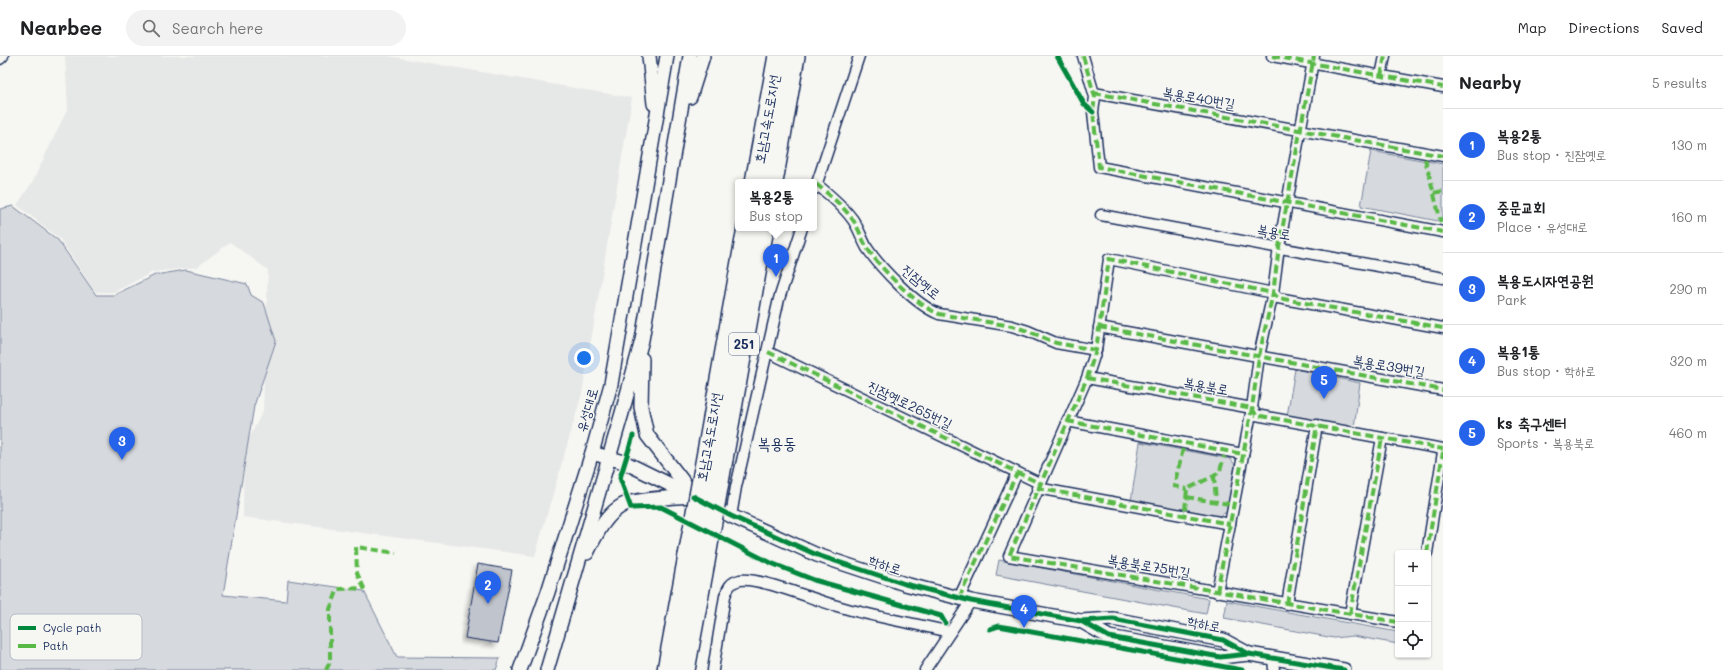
<!DOCTYPE html>
<meta charset="utf-8">
<style>
:root{--surface:#fff;--page:#f2f2f2;--text:#202124;--muted:#757577;--line:#e0e0e0;--accent:#2563eb}
body{margin:0;font-family:Mali,"Poor Story",sans-serif;background:var(--page);color:var(--text)}
.controls{position:absolute;right:12px;bottom:12px;display:grid;overflow:hidden;border-radius:4px;box-shadow:0 1px 3px #0004}
.controls button{width:36px;height:36px;display:grid;place-items:center;padding:0;border:0;border-bottom:1px solid var(--line);background:var(--surface);color:var(--text);font:20px sans-serif}
.you{position:absolute;left:584px;top:302px;width:14px;height:14px;margin:-10px;border:3px solid #fff;border-radius:50%;background:#1a73e8;box-shadow:0 0 0 6px #1a73e833}
.badge{display:grid;place-items:center;width:26px;height:26px;border-radius:50%;background:var(--accent);color:#fff;font-size:13px;font-weight:700}
.pin{position:absolute;translate:-50% -33px;filter:drop-shadow(0 1px 2px #0008)}
.pin::after{content:'';position:absolute;top:21px;width:14px;height:12px;background:inherit;clip-path:polygon(0 0,100% 0,50% 100%)}
.popup{position:absolute;left:735px;top:123px;width:82px;height:52px;box-sizing:border-box;display:grid;place-content:center;border-radius:4px;background:var(--surface);filter:drop-shadow(0 1px 3px #0005);font-size:13px;white-space:nowrap;color:var(--muted)}
.popup b{font-size:15px;color:var(--text)}
.popup::after{content:'';position:absolute;left:50%;top:100%;margin-left:-8px;border:8px solid transparent;border-top-color:var(--surface)}
.list{margin:0;padding:0;list-style:none}
h2{display:flex;justify-content:space-between;align-items:center;height:52px;margin:0;padding:0 16px;font-size:17px}
h2 small{font-size:13px;font-weight:400;color:var(--muted)}
.list li{display:grid;grid-template-columns:26px 1fr auto;gap:12px;align-items:center;box-sizing:border-box;height:72px;padding:0 16px;border-top:1px solid var(--line)}
.list b{display:block;font-size:15px;white-space:nowrap}
.list p{margin:0;font-size:13px;white-space:nowrap;color:var(--muted)}
.list em{font-size:13px;font-style:normal;color:var(--muted)}
.icon{flex:none;width:22px;height:22px;fill:none;stroke:currentColor;stroke-width:2;stroke-linecap:round;stroke-linejoin:round}
.map{position:relative;flex:none;width:1443px;height:614px;overflow:hidden}
header{display:flex;align-items:center;gap:24px;box-sizing:border-box;height:56px;padding:0 20px;background:var(--surface);border-bottom:1px solid var(--line)}
header strong{font-size:19px}
nav{display:flex;gap:22px;margin-inline-start:auto;font-size:14px}
.search{width:280px;height:36px;background:var(--page);display:flex;align-items:center;gap:10px;box-sizing:border-box;padding:0 14px;border-radius:22px;color:var(--muted);font-size:15px}
main{display:flex}
aside{flex:1;background:var(--surface)}
.map>svg:first-child{display:block}
</style>
<header>
<strong>Nearbee</strong>
<div class="search"><svg class="icon" aria-label="search" viewBox="0 0 24 24"><circle cx="10" cy="10" r="6"/><path d="M15 15l6 6"/></svg>Search here</div>
<nav><a>Map</a><a>Directions</a><a>Saved</a></nav>
</header>
<main>
<div class="map">
<svg width="1443" height="614" viewBox="0 0 1443 614">
<defs>
<filter id="shadow"><feDropShadow dx="-3.5" dy="3.5" stdDeviation="2" flood-color="#0004"/></filter>
</defs>
<rect width="100%" height="100%" fill="#f6f6f2"/>
<filter id="ink" filterUnits="userSpaceOnUse"><feTurbulence type="fractalNoise" baseFrequency=".025" numOctaves="2"/><feDisplacementMap in="SourceGraphic" scale="8" xChannelSelector="R" yChannelSelector="G"/><feConvolveMatrix kernelMatrix="1 2 1 2 8 2 1 2 1" color-interpolation-filters="sRGB"/></filter>
<g filter="url(#ink)">
<polygon fill="#e6e7e7" points="65,0 388,0 632,42 582,337 535,500 243,461 244,392 263,355 268,214 230,186 197,211 153,216 114,236 95,236 60,183 17,149 33,125 68,52"/>
<g fill="#d6d9dd" stroke="#78849e">
<polygon points="1371,95 1443,108 1443,166 1361,150"/>
<polygon points="13,150 58,184 96,239 114,239 155,219 186,214 247,228 251,239 264,247 276,285 254,350 223,539 286,545 288,524 364,535 397,601 500,602 496,614 0,614 0,153"/>
<polygon points="1295,313 1360,327 1354,372 1287,360"/>
<polygon points="1140,386 1231,403 1235,409 1227,456 1219,460 1131,445"/>
<polygon points="999,504 1209,543 1206,558 996,519"/>
<polygon points="1227,545 1398,576 1398,588 1353,580 1334,582 1224,562"/>
</g>
<polygon fill="#c0c4cd" stroke="#1b2f5e" filter="url(#shadow)" points="478,508 512,514 498,587 465,582"/>
<g fill="none" stroke-linecap="round" stroke-linejoin="round">
<g stroke="#1b2f5e" stroke-width="13">
<g id="minor">
<polyline points="1083,0 1095,41 1093,56 1099,111 1443,176"/>
<polyline points="1272,0 1443,31"/>
<polyline points="0,3 3,0"/>
<polyline points="1381,20 1385,0"/>
<polyline points="1094,37 1443,100"/>
<path d="M816,128C830,139 843,150 853,164C859,173 862,183 867,192C881,213 916,249 939,258L1012,270L1028,275L1056,287L1096,294"/>
<polyline points="815,133 859,0"/>
<polyline points="1101,159 1443,222"/>
<polyline points="1099,271 1443,334"/>
<polyline points="768,296 1039,427"/>
<polyline points="1087,322 1252,352 1256,359 1443,393"/>
<polyline points="1067,365 1243,398"/>
<polyline points="1037,432 1230,468"/>
<polyline points="731,460 736,431 779,243 802,172"/>
<polyline points="1427,497 1443,396"/>
<polyline points="1217,536 1252,352 1259,300 1273,237 1279,191 1314,0"/>
<polyline points="959,542 1017,417"/>
<polyline points="1287,548 1317,369"/>
<polyline points="1350,558 1382,382"/>
<polyline points="1398,566 1009,500 1087,322 1096,294 1109,203 1273,237 1278,242 1443,272"/>
<polyline points="1273,602 1274,614"/>
<path d="M713,614L725,540C728,532 730,526 740,524C759,521 815,544 837,550C874,561 912,567 950,576"/>
<polyline points="925,614 971,545"/>
</g>
</g>
<g stroke="#1b2f5e" stroke-width="16">
<g id="tertiary">
<polyline points="649,0 654,48"/>
<polyline points="690,41 703,0"/>
<polyline points="642,303 641,351 647,379 691,436"/>
<polyline points="592,397 624,406 693,440 731,460 817,499 905,528 971,545 1081,565 1113,563 1223,584 1249,598"/>
<path d="M587,497C596,479 605,459 623,449C632,443 680,441 693,440"/>
<polyline points="1081,565 1109,581 1220,601 1249,598 1344,614"/>
<polyline points="520,614 548,536 592,397 611,328 667,0"/>
<polyline points="547,614 622,357 642,284 690,0"/>
</g>
</g>
<g stroke="#1b2f5e" stroke-width="22">
<g id="motorway">
<polyline points="755,126 778,0"/>
<polyline points="773,126 795,0"/>
<polyline points="707,396 747,172"/>
<polyline points="723,403 764,172"/>
<polyline points="667,614 688,500"/>
<polyline points="685,614 705,506"/>
</g>
</g>
<use href="#minor" stroke="#f6f6f2" stroke-width="10"/>
<use href="#tertiary" stroke="#f6f6f2" stroke-width="13"/>
<use href="#motorway" stroke="#f6f6f2" stroke-width="19"/>
<g stroke="#1b2f5e" stroke-width="22" stroke-linecap="butt">
<g id="motorway-bridge">
<polyline points="688,500 707,396"/>
<polyline points="705,506 723,403"/>
</g>
</g>
<use href="#motorway-bridge" stroke="#f6f6f2" stroke-width="19"/>
<g stroke="#58b947" stroke-width="4" stroke-dasharray="8 4" stroke-linecap="butt">
<polyline points="1083,0 1095,41 1093,56 1099,111 1443,176"/>
<polyline points="1272,0 1443,31"/>
<polyline points="1381,20 1385,0"/>
<polyline points="1094,37 1443,100"/>
<polyline points="1425,103 1441,166"/>
<path d="M816,128C830,139 843,150 853,164C859,173 862,183 867,192C881,213 916,249 939,258L1012,270L1028,275L1056,287L1096,294"/>
<polyline points="1434,137 1443,135"/>
<polyline points="1099,271 1443,334"/>
<polyline points="768,296 1039,427"/>
<polyline points="1087,322 1252,352 1256,359 1443,393"/>
<polyline points="1067,365 1243,398"/>
<polyline points="1183,393 1174,430 1187,433"/>
<polyline points="1214,420 1216,446"/>
<polyline points="1037,432 1230,468"/>
<polyline points="1186,441 1229,448"/>
<polyline points="1185,454 1187,433 1214,420 1220,415 1224,400"/>
<polyline points="1427,497 1443,396"/>
<polyline points="1217,536 1252,352 1259,300 1273,237 1279,191 1314,0"/>
<polyline points="959,542 1017,417"/>
<polyline points="1287,548 1317,369"/>
<polyline points="1350,558 1382,382"/>
<polyline points="1398,566 1009,500 1087,322 1096,294 1109,203 1273,237 1278,242 1443,272"/>
<polyline points="326,614 330,606 330,553 338,533 364,532 357,517 356,491 396,497"/>
</g>
<g stroke="#f6f6f2" stroke-width="8">
<g id="cycleway">
<polyline points="1057,0 1084,48 1093,56"/>
<polyline points="633,380 620,422 631,452 661,451 771,507 814,524 941,560 945,567"/>
<polyline points="693,440 731,460 817,499 905,528 971,545 1081,565 1113,563 1223,584 1249,598"/>
<polyline points="1081,565 1109,581 1220,601 1249,598 1344,614"/>
<polyline points="990,573 999,570 1242,614"/>
</g>
</g>
<use href="#cycleway" stroke="#00873e" stroke-width="5"/>
</g>
</g>
<g text-anchor="middle" stroke-width="3" stroke-linejoin="round" paint-order="stroke">
<rect fill="#f6f6f2" stroke="#5d6b8a" stroke-width="1" x="729" y="277" width="30" height="22" rx="3"/>
<g font-size="13" font-weight="bold" fill="#1b2f5e">
<text x="744" y="293">251</text>
</g>
<g font-size="14" fill="#1b2f5e" stroke="#f6f6f2">
<text transform="translate(1199 42) rotate(10)" y="5">복용로40번길</text>
<text transform="translate(767 63) rotate(-80)" y="5">호남고속도로지선</text>
<text transform="translate(1274 176) rotate(10)" y="5">복용로</text>
<text transform="translate(921 226) rotate(40)" y="5">진잠옛로</text>
<text transform="translate(1389 310) rotate(10)" y="5">복용로39번길</text>
<text transform="translate(1206 330) rotate(10)" y="5">복용북로</text>
<text transform="translate(910 349) rotate(26)" y="5">진잠옛로265번길</text>
<text transform="translate(587 354) rotate(-74)" y="5">유성대로</text>
<text transform="translate(709 381) rotate(-80)" y="5">호남고속도로지선</text>
<text transform="translate(885 509) rotate(18)" y="5">학하로</text>
<text transform="translate(1149 510) rotate(10)" y="5">복용북로75번길</text>
<text transform="translate(1204 568) rotate(11)" y="5">학하로</text>
</g>
<g font-size="16" fill="#1b2f5e" stroke="#f6f6f2">
<text x="777" y="393">복용동</text>
</g>
</g>
<rect x="10" y="558" width="132" height="46" rx="6" fill="#f6f6f2" stroke="#b4bac6" stroke-width="1"/>
<rect x="18" y="570" width="18" height="4" fill="#00873e"/>
<rect x="18" y="588" width="18" height="4" fill="#58b947"/>
<g font-size="11" fill="#1b2f5e">
<text x="43" y="576">Cycle path</text>
<text x="43" y="594">Path</text>
</g>
</svg>
<div class="controls">
<button>+</button>
<button>−</button>
<button><svg class="icon" aria-label="locate" viewBox="0 0 24 24"><circle cx="12" cy="12" r="6"/><path d="M12 2v4M12 18v4M2 12h4M18 12h4"/></svg></button>
</div>
<div class="you"></div>
<div class="pin badge" style="left:776px;top:221px">1</div>
<div class="popup"><b>복용2통</b>Bus stop</div>
<div class="pin badge" style="left:488px;top:548px">2</div>
<div class="pin badge" style="left:122px;top:404px">3</div>
<div class="pin badge" style="left:1024px;top:572px">4</div>
<div class="pin badge" style="left:1324px;top:343px">5</div>
</div>
<aside>
<h2>Nearby<small>5 results</small></h2>
<ul class="list">
<li><span class="badge">1</span><div><b>복용2통</b><p>Bus stop · 진잠옛로</p></div><em>130 m</em></li>
<li><span class="badge">2</span><div><b>중문교회</b><p>Place · 유성대로</p></div><em>160 m</em></li>
<li><span class="badge">3</span><div><b>복용도시자연공원</b><p>Park</p></div><em>290 m</em></li>
<li><span class="badge">4</span><div><b>복용1통</b><p>Bus stop · 학하로</p></div><em>320 m</em></li>
<li><span class="badge">5</span><div><b>ks 축구센터</b><p>Sports · 복용북로</p></div><em>460 m</em></li>
</ul>
</aside>
</main>
